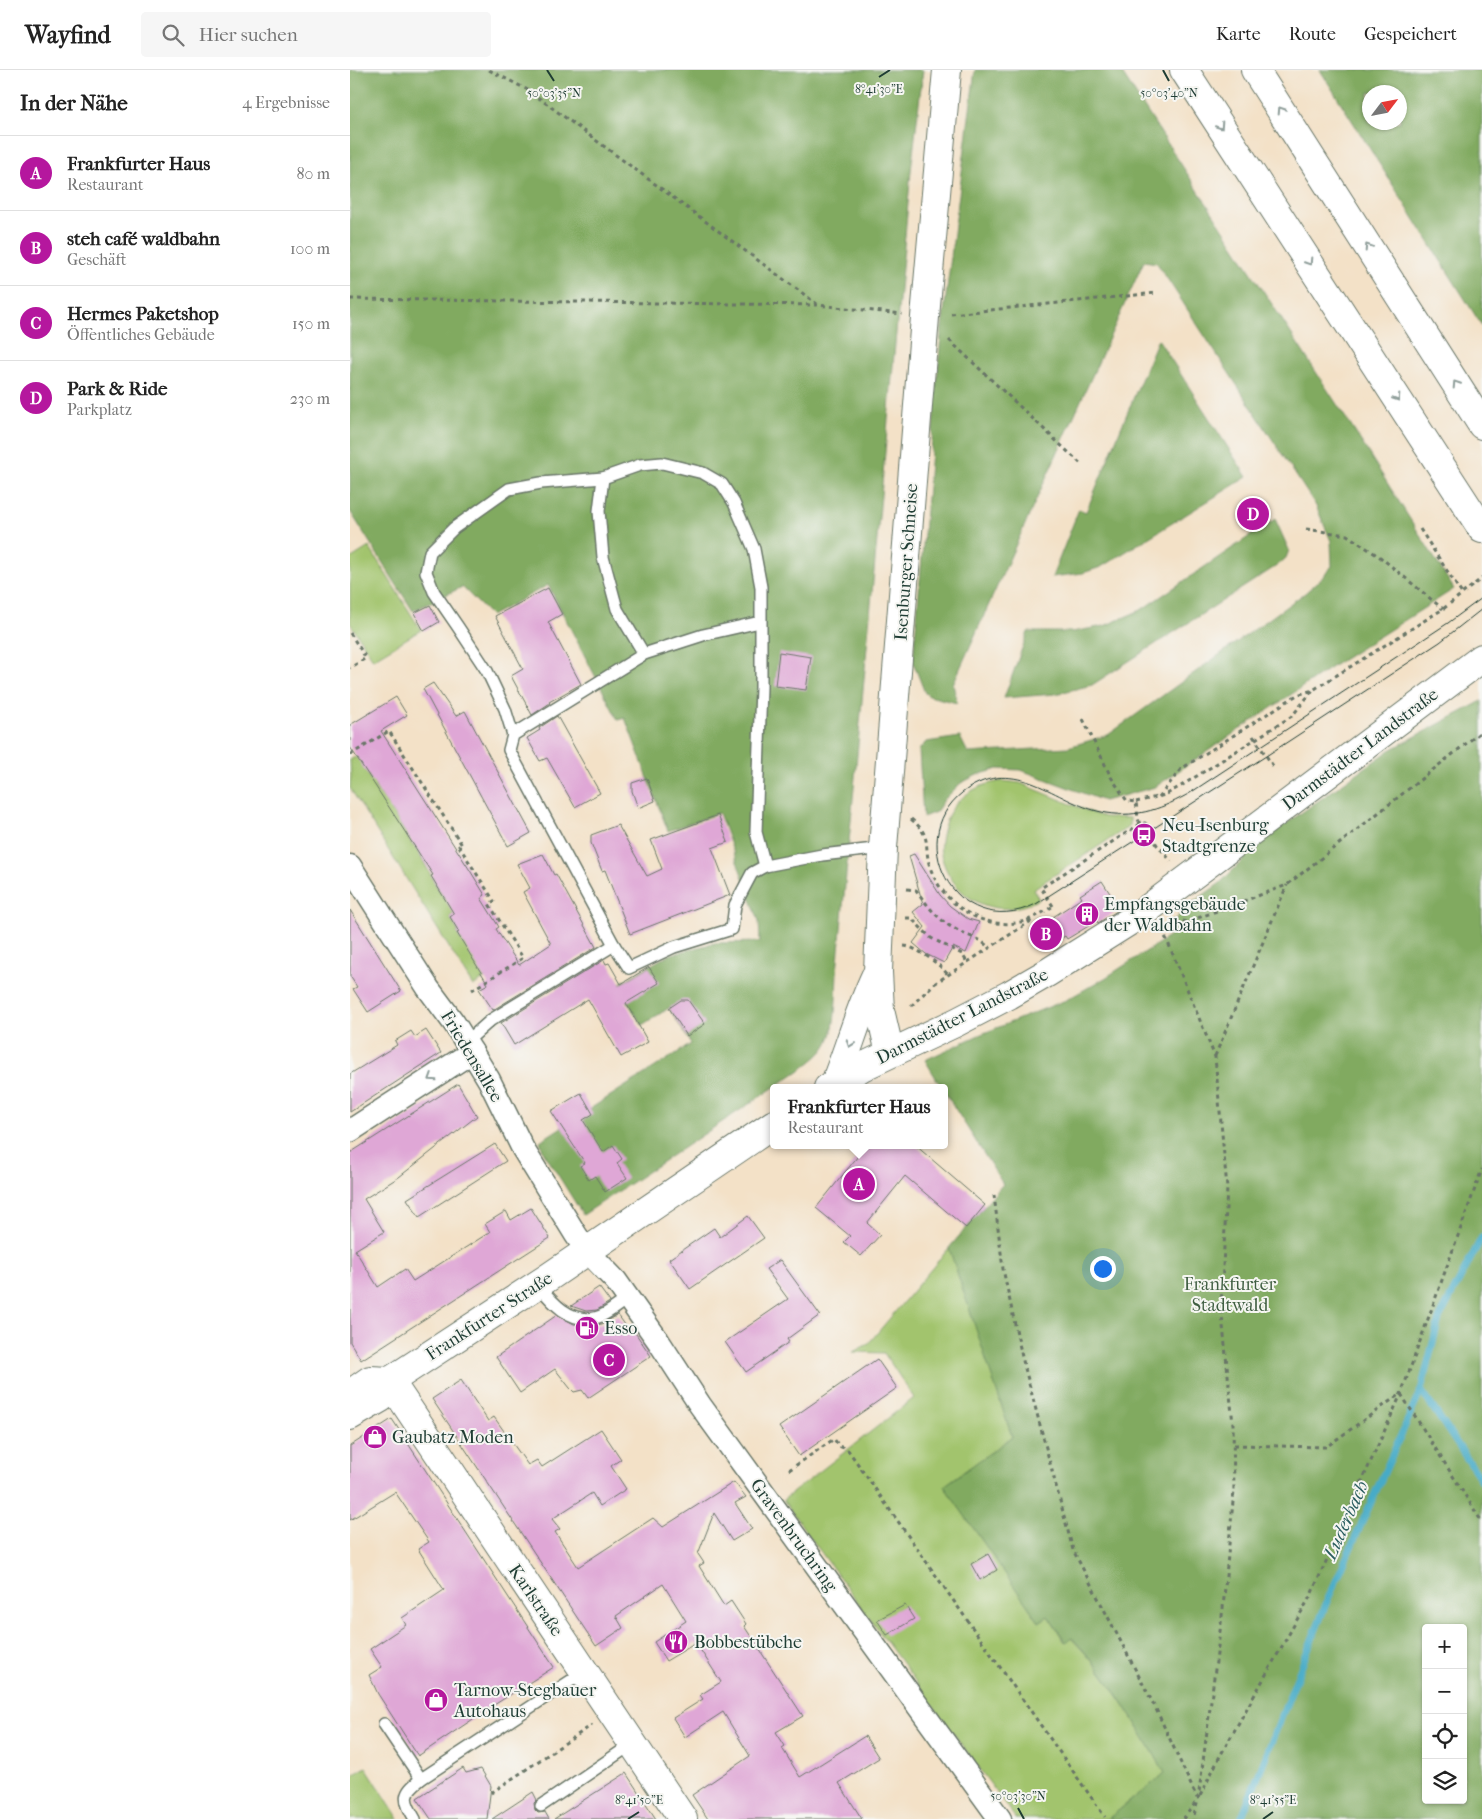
<!DOCTYPE html>
<html lang="de">
<meta charset="utf-8">
<style>
:root{--surface:#fff;--page:#f6f6f6;--text:#222;--muted:#767676;--line:#e0e0e0;--accent:#b5179e}
body{margin:0;font-family:"IM FELL French Canon",serif;background:var(--page);color:var(--text)}
.controls{position:absolute;right:15px;bottom:15px;display:grid;overflow:hidden;border-radius:5px;box-shadow:0 1px 4px #0004}
.controls button{width:45px;height:45px;display:grid;place-items:center;padding:0;border:0;border-bottom:1px solid var(--line);background:var(--surface);color:var(--text);font:25px sans-serif}
.compass{position:absolute;left:1012px;top:15px;width:45px;height:45px;border-radius:50%;background:var(--surface);box-shadow:0 1px 4px #0004;rotate:58deg}
.you{position:absolute;left:752px;top:1198px;width:18px;height:18px;margin:-12px;border:4px solid #fff;border-radius:50%;background:#1a73e8;box-shadow:0 0 0 8px #1a73e833}
.badge{display:grid;place-items:center;width:32px;height:32px;border-radius:50%;background:var(--accent);color:#fff;font-size:16px;font-weight:700}
.pin{position:absolute;translate:-50% -50%;border:2px solid #fff;box-shadow:0 1px 5px #0006}
.popup{position:absolute;left:420px;top:1014px;width:178px;height:65px;box-sizing:border-box;display:grid;place-content:center;border-radius:5px;background:var(--surface);filter:drop-shadow(0 1px 4px #0005);font-size:16px;white-space:nowrap;color:var(--muted)}
.popup b{font-size:19px;color:var(--text)}
.popup::after{content:'';position:absolute;left:50%;top:100%;margin-left:-10px;border:10px solid transparent;border-top-color:var(--surface)}
.list{margin:0;padding:0;list-style:none}
h2{display:flex;justify-content:space-between;align-items:center;height:65px;margin:0;padding:0 20px;font-size:21px}
h2 small{font-size:16px;font-weight:400;color:var(--muted)}
.list li{display:grid;grid-template-columns:32px 1fr auto;gap:15px;align-items:center;box-sizing:border-box;height:75px;padding:0 20px;border-top:1px solid var(--line)}
.list b{display:block;font-size:19px;white-space:nowrap}
.list p{margin:0;font-size:16px;white-space:nowrap;color:var(--muted)}
.list em{font-size:16px;font-style:normal;color:var(--muted)}
.icon{flex:none;width:28px;height:28px;fill:none;stroke:currentColor;stroke-width:2;stroke-linecap:round;stroke-linejoin:round}
.map{position:relative;flex:none;width:1132px;height:1749px;overflow:hidden}
header{display:flex;align-items:center;gap:30px;box-sizing:border-box;height:70px;padding:0 25px;background:var(--surface);border-bottom:1px solid var(--line)}
header strong{font-size:24px}
nav{display:flex;gap:28px;margin-inline-start:auto;font-size:18px}
.search{width:350px;height:45px;background:var(--page);display:flex;align-items:center;gap:12px;box-sizing:border-box;padding:0 18px;border-radius:5px;color:var(--muted);font-size:19px}
main{display:flex}
aside{flex:1;background:var(--surface)}
.map>svg:first-child{display:block}
</style>
<header>
<strong>Wayfind</strong>
<div class="search"><svg class="icon" aria-label="search" viewBox="0 0 24 24"><circle cx="10" cy="10" r="6"/><path d="M15 15l6 6"/></svg>Hier suchen</div>
<nav><a>Karte</a><a>Route</a><a>Gespeichert</a></nav>
</header>
<main>
<aside>
<h2>In der Nähe<small>4 Ergebnisse</small></h2>
<ul class="list">
<li><span class="badge">A</span><div><b>Frankfurter Haus</b><p>Restaurant</p></div><em>80 m</em></li>
<li><span class="badge">B</span><div><b>steh café waldbahn</b><p>Geschäft</p></div><em>100 m</em></li>
<li><span class="badge">C</span><div><b>Hermes Paketshop</b><p>Öffentliches Gebäude</p></div><em>150 m</em></li>
<li><span class="badge">D</span><div><b>Park &amp; Ride</b><p>Parkplatz</p></div><em>230 m</em></li>
</ul>
</aside>
<div class="map">
<svg width="1132" height="1749" viewBox="0 0 1132 1749">
<rect width="100%" height="100%" fill="#f6f6f2"/>
<filter id="ink" filterUnits="userSpaceOnUse"><feTurbulence type="fractalNoise" baseFrequency=".02" numOctaves="2"/><feDisplacementMap in="SourceGraphic" scale="10" xChannelSelector="R" yChannelSelector="G"/><feConvolveMatrix kernelMatrix="1 2 1 2 8 2 1 2 1" color-interpolation-filters="sRGB"/></filter>
<filter id="wash" filterUnits="userSpaceOnUse"><feTurbulence type="fractalNoise" baseFrequency=".0096" numOctaves="4" result="noise"/><feDisplacementMap in="SourceGraphic" scale="20" xChannelSelector="R" yChannelSelector="G"/><feGaussianBlur stdDeviation="1.12" result="paint"/><feColorMatrix in="noise" values="0 0 0 0 0 0 0 0 0 0 0 0 0 0 0 0 0 1.4 0 .05"/><feComposite in="paint" operator="in"/></filter>
<g filter="url(#wash)">
<rect width="100%" height="100%" fill="#f3e1c7"/>
<g fill="#a2c46d" stroke="#608050">
<polygon points="19,477 71,560 23,589 0,553 0,489"/>
<polygon points="8,685 21,710 23,709 26,715 25,717 30,725 31,724 55,762 57,761 60,767 58,768 63,776 65,776 90,822 106,843 100,847 109,862 107,863 137,907 123,916 0,718 1,706 0,690"/>
<path d="M653,711L670,713L745,744L755,747L780,748V756L683,819L689,829C649,852 604,831 592,788C589,780 591,769 593,761C599,731 624,714 653,711Z"/>
<path d="M599,1178L662,1367L594,1416L689,1552L698,1546L715,1572L721,1568C760,1607 788,1656 815,1703L758,1749H666L433,1430L564,1328L534,1283L503,1282L518,1274Z"/>
<polygon points="16,1697 49,1749 0,1749 0,1707"/>
</g>
<g fill="#81aa60" stroke="#50744a" fill-rule="evenodd">
<path d="M0,0H573L561,101L487,902C486,921 487,956 478,973C473,983 462,991 453,998L233,1145L193,1081L190,1071L341,974L319,938L292,955L267,915L318,885L365,873L410,872L409,851L369,743L318,761L275,648L268,650L198,515L141,546L112,517L63,541L0,441Z"/>
<polygon points="625,0 770,0 1014,376 1104,519 986,594 805,717 754,731 671,700 648,699 627,705 611,713 594,730 586,742 573,747 569,680 576,672 610,667 618,683 718,677 758,665 955,523 971,509 982,496 981,471 966,436 807,193 794,191 603,614 607,633 579,626 575,623 563,592 591,265"/>
<path d="M970,0H1132V256ZM1050,22V52H1019V22Z"/>
<polygon points="808,269 897,407 751,497 733,503 702,507 729,439 736,442"/>
<polygon points="925,449 939,480 936,488 928,495 742,615 705,624 654,628 678,562 722,562 754,556 791,540"/>
<path d="M1132,631V1749H758L815,1703C788,1656 760,1607 722,1568L716,1572L698,1546L689,1552L594,1416L662,1367L599,1178L653,1114L594,1021V1018H592L575,990L629,965L716,930L755,908L820,866L823,852L836,837L869,814L913,770L1040,680ZM1076,1558H1113V1730H1076Z"/>
</g>
<g fill="none" stroke-linecap="round" stroke-linejoin="round">
<g stroke="#47abc7" stroke-width="7">
<polyline points="1071,1320 1132,1411"/>
<polyline points="891,1749 978,1529 1071,1320 1089,1249 1132,1167"/>
</g>
</g>
<g id="blocks">
<g fill="#dfa7d6">
<polygon points="198,518 212,544 198,552 231,614 199,632 200,633 182,645 161,606 173,599 145,546"/>
<polygon points="80,535 89,552 74,561 64,543"/>
<polygon points="429,582 461,587 456,620 425,616"/>
<polygon points="83,613 106,646 115,641 181,763 158,776 73,619"/>
<polygon points="46,627 57,645 31,661 121,802 135,825 131,828 149,857 146,859 169,895 201,874 173,822 180,818 167,794 193,784 204,805 206,804 246,877 143,940 129,919 138,914 107,863 109,862 100,847 104,844 81,806 83,805 0,677 0,655"/>
<polygon points="207,646 250,723 225,737 197,688 190,691 177,668 190,660 189,658"/>
<polygon points="297,708 305,731 288,738 282,721 282,713"/>
<polygon points="368,745 378,772 362,778 380,825 280,864 255,800 252,801 241,773 241,765 268,755 297,806 312,799 301,770"/>
<polygon points="564,784 590,825 600,836 618,849 629,852 616,883 603,877 594,893 576,884 563,873 575,857 563,842 573,834 559,786"/>
<polygon points="752,811 770,839 748,853 747,851 717,869 715,866 697,878 686,861 704,849 703,847 732,828 730,825"/>
<polygon points="0,840 51,921 18,942 3,919 7,917 0,906"/>
<polygon points="254,890 256,894 259,893 271,914 299,897 309,913 276,933 298,972 271,987 238,929 164,975 151,953"/>
<polygon points="331,930 338,930 355,954 337,966 319,938"/>
<polygon points="76,960 91,983 0,1042 0,1004 47,975 45,971 61,961 65,967"/>
<polygon points="108,1014 127,1046 49,1107 14,1129 34,1162 5,1180 28,1217 55,1199 63,1211 140,1162 135,1154 156,1141 161,1150 181,1138 200,1168 11,1290 0,1272 0,1083"/>
<polygon points="231,1023 243,1044 233,1050 253,1082 263,1075 272,1089 267,1093 277,1108 255,1122 245,1106 239,1110 230,1096 235,1093 201,1041"/>
<polygon points="145,1074 156,1091 69,1147 57,1129"/>
<polygon points="517,1075 565,1075 635,1135 616,1158 555,1106 517,1153 530,1165 511,1186 494,1172 500,1166 466,1138"/>
<polygon points="398,1146 414,1168 340,1219 319,1189 364,1158 370,1167"/>
<polygon points="430,1190 470,1245 437,1269 439,1272 396,1302 375,1272 438,1229 416,1199"/>
<polygon points="249,1217 260,1232 258,1233 247,1240 236,1241 221,1236"/>
<polygon points="207,1245 224,1254 236,1256 252,1254 268,1245 281,1263 284,1261 301,1286 238,1328 232,1320 224,1322 220,1318 205,1299 170,1323 146,1287"/>
<polygon points="527,1289 547,1318 449,1386 429,1357"/>
<polygon points="111,1310 138,1351 144,1347 178,1395 187,1390 192,1397 251,1359 271,1389 261,1396 276,1419 250,1436 242,1423 202,1449 210,1459 205,1462 228,1497 303,1448 313,1457 384,1412 396,1427 385,1433 402,1459 382,1471 364,1443 348,1484 354,1493 349,1496 374,1536 381,1531 396,1554 394,1556 453,1646 426,1662 435,1676 432,1678 450,1707 515,1666 529,1688 489,1713 512,1749 358,1749 342,1725 400,1686 373,1642 335,1667 323,1648 353,1629 350,1625 371,1612 346,1573 316,1591 304,1572 336,1551 313,1514 266,1546 273,1558 246,1576 82,1329"/>
<polygon points="42,1349 204,1597 144,1635 68,1686 28,1624 19,1605 32,1597 20,1579 56,1555 52,1548 94,1520 68,1479 79,1472 45,1422 0,1450 0,1376"/>
<polygon points="638,1484 647,1500 630,1510 621,1494"/>
<polygon points="555,1535 564,1549 537,1565 527,1550"/>
<polygon points="113,1698 116,1703 131,1699 141,1716 137,1749 81,1749 67,1728"/>
<polygon points="276,1703 306,1749 204,1749"/>
<polygon points="183,1722 187,1730 184,1733 185,1740 188,1743 195,1742 199,1749 142,1749"/>
</g>
</g>
</g>
<g filter="url(#ink)">
<use href="#blocks" fill-opacity="0" stroke="#697667" stroke-width="1"/>
<g fill="none" stroke-linecap="round" stroke-linejoin="round">
<g stroke="#697667" stroke-width="14">
<g id="lane">
<polyline points="294,584 267,539 253,487 249,441 253,408 290,395 312,393 353,403 372,414 384,433 404,479 411,517 411,617 406,762 415,796"/>
<polyline points="163,665 155,639 137,601 108,557 84,522 76,502 80,482 104,458 159,419 191,413 253,408"/>
<polyline points="264,875 159,680 163,665 294,584 353,565 410,552"/>
<polyline points="114,969 123,966 141,950 264,875 279,898 324,877 382,859 385,835 402,803 415,796 472,785 533,778"/>
<path d="M188,1215C202,1232 219,1253 245,1248C256,1246 269,1234 278,1228"/>
<polyline points="34,1654 71,1709"/>
<polyline points="191,1736 282,1674"/>
<path d="M65,1749C53,1729 52,1724 71,1709L234,1602"/>
</g>
</g>
<g stroke="#697667" stroke-width="25">
<g id="street">
<polyline points="0,796 78,918 104,953 122,982 139,1010 173,1079 226,1165 237,1181 266,1211 309,1272 350,1335 650,1749"/>
<polyline points="0,1061 122,982"/>
</g>
</g>
<g stroke="#697667" stroke-width="30">
<g id="secondary">
<polyline points="540,983 530,940 528,902 533,778 575,247 597,0"/>
<path d="M485,1013C499,978 509,941 525,907"/>
<polyline points="478,1018 512,997 607,952 659,925 697,903 791,844 1132,588"/>
<polyline points="40,1311 333,1749"/>
<polyline points="0,1324 20,1310 40,1311"/>
<polyline points="0,1346 31,1328 40,1311 196,1209 424,1054"/>
</g>
</g>
<g stroke="#697667" stroke-width="30">
<g id="highway">
<polyline points="834,0 1132,459"/>
<polyline points="905,0 1132,355"/>
</g>
</g>
<g stroke="#697667" stroke-width="3" stroke-dasharray="4 4" stroke-linecap="butt">
<polyline points="139,0 178,20 467,234"/>
<polyline points="0,229 467,235 552,244"/>
<polyline points="601,244 806,223"/>
<polyline points="599,270 731,394"/>
<polyline points="956,459 997,465 1030,487 1093,539"/>
<polyline points="1070,459 1112,524"/>
<polyline points="0,563 16,588 0,598"/>
<polyline points="733,649 761,707 777,731 786,732 788,749 790,754 795,753 807,775 821,791"/>
<polyline points="903,666 925,699"/>
<polyline points="0,685 39,661 112,775 109,776 144,831 139,834 173,888 122,920"/>
<polyline points="809,727 831,699 947,625 963,620 1093,539 1132,508"/>
<polyline points="786,732 815,725 831,716 942,646 963,620"/>
<path d="M561,749C583,767 573,774 580,797C593,836 637,864 678,850C687,846 696,841 705,835"/>
<path d="M557,819L566,820C577,835 588,850 605,859C616,866 631,868 639,878"/>
<polyline points="703,836 691,818 790,754"/>
<polyline points="556,848 561,848 581,868 612,884 617,892"/>
<polyline points="825,849 837,852 937,815 1132,661"/>
<polyline points="811,860 817,870 865,987 877,1118 871,1236 883,1354 884,1421 873,1538 848,1730 843,1749"/>
<path d="M554,876C567,877 591,895 598,905"/>
<polyline points="561,936 584,914 684,849"/>
<polyline points="865,986 937,815"/>
<polyline points="644,1125 653,1199 672,1287 723,1480 806,1639 847,1728"/>
<polyline points="1051,1324 1132,1452"/>
<polyline points="884,1375 976,1377 1050,1324"/>
<polyline points="439,1400 484,1369 489,1376 498,1380 755,1747"/>
<polyline points="141,1723 242,1655"/>
<polyline points="850,1726 870,1686 961,1525 1051,1324 1132,1099"/>
<polyline points="833,1749 847,1731"/>
</g>
<use href="#lane" stroke="#fff" stroke-width="11"/>
<use href="#street" stroke="#fff" stroke-width="22"/>
<use href="#secondary" stroke="#fff" stroke-width="28"/>
<use href="#highway" stroke="#fff" stroke-width="28"/>
<path stroke="#1f3d34" stroke-width="1" d="M1132,528L1098,553L840,723C814,738 788,748 757,743C708,736 671,686 619,718C549,762 604,874 686,834L916,686L1090,572L1132,539"/>
</g>
<defs><path id="oneway-chevron" d="M-2-3.5L2.5 0L-2 3.5" fill="none" stroke-width="1.6" stroke-linecap="round" stroke-linejoin="round" transform="scale(1.25)"/></defs>
<g stroke="#8f9e9a">
<use href="#oneway-chevron" transform="translate(931 40) rotate(-123)"/>
<use href="#oneway-chevron" transform="translate(870 56) rotate(57)"/>
<use href="#oneway-chevron" transform="translate(1018 177) rotate(-123)"/>
<use href="#oneway-chevron" transform="translate(959 192) rotate(57)"/>
<use href="#oneway-chevron" transform="translate(1106 314) rotate(-123)"/>
<use href="#oneway-chevron" transform="translate(1047 328) rotate(57)"/>
<use href="#oneway-chevron" transform="translate(500 974) rotate(109)"/>
<use href="#oneway-chevron" transform="translate(82 1008) rotate(147)"/>
</g>
</g>
<path fill="none" stroke="#1f3d34" stroke-width="2" d="M197,0L204,11M813,0L819,11M529,7L540,0M668,1738L674,1749M278,1749L289,1742M913,1749L923,1742"/>
<defs>
<g id="bus-disc" transform="scale(1.25)"><circle r="9.5" fill="#b5179e" stroke="#f6f6f2"/><path d="M-5-6H5V4H4V6H2V4H-2V6H-4V4H-5ZM-3.5-4V0h7V-4ZM-3.5 1.2v1.5H-2V1.2ZM2 1.2v1.5H3.5V1.2Z" fill="#fff"/></g>
<g id="building-disc" transform="scale(1.25)"><circle r="9.5" fill="#b5179e" stroke="#f6f6f2"/><path d="M-4-6H4V6H1V3H-1V6H-4ZM-2.5-4.3h1.7v1.8h-1.7ZM.8-4.3h1.7v1.8H.8ZM-2.5-1h1.7V.8h-1.7ZM.8-1h1.7V.8H.8Z" fill="#fff"/></g>
<g id="fuel-disc" transform="scale(1.25)"><circle r="9.5" fill="#b5179e" stroke="#f6f6f2"/><path d="M-5.5-6h7V0h2V4h1.3V-2.5L3-4.5l.8-.8L6-3V5H2.5V1h-1V6h-7ZM-4.2-4.7v3.2H.2V-4.7Z" fill="#fff"/></g>
<g id="shop-disc" transform="scale(1.25)"><circle r="9.5" fill="#b5179e" stroke="#f6f6f2"/><path d="M-5-2.5h2.3a2.7 3.5 0 0 1 5.4 0H5L5.5 6h-11ZM-1.5-2.5h3a1.5 2.3 0 0 0-3 0Z" fill="#fff"/></g>
<g id="restaurant-disc" transform="scale(1.25)"><circle r="9.5" fill="#b5179e" stroke="#f6f6f2"/><path d="M-5-6h1v4h1v-4h1v4h1v-4h1v5L-1.5 .5V6h-2V.5L-5-1ZM5-6V6H3V1.5H1.5Q1.5-4 5-6Z" fill="#fff"/></g>
</defs>
<g fill-rule="evenodd">
<use href="#bus-disc" x="794" y="765"/>
<use href="#building-disc" x="737" y="844"/>
<use href="#fuel-disc" x="237" y="1258"/>
<use href="#shop-disc" x="25" y="1367"/>
<use href="#restaurant-disc" x="326" y="1572"/>
<use href="#shop-disc" x="86" y="1630"/>
</g>
<g text-anchor="middle" stroke-width="4" stroke-linejoin="round" paint-order="stroke">
<g font-size="18" fill="#1f3d34" stroke="#f6f6f2">
<text transform="translate(556 492) rotate(-86)" y="6">Isenburger Schneise</text>
<text transform="translate(1010 679) rotate(-37)" y="6">Darmstädter Landstraße</text>
<text transform="translate(612 946) rotate(-27)" y="6">Darmstädter Landstraße</text>
<text transform="translate(122 986) rotate(59)" y="6">Friedensallee</text>
<text transform="translate(139 1246) rotate(-33)" y="6">Frankfurter Straße</text>
<text transform="translate(444 1465) rotate(54)" y="6">Gravenbruchring</text>
<text transform="translate(186 1530) rotate(56)" y="6">Karlstraße</text>
</g>
<g font-size="18" fill="#1f3d34" stroke="#f6f6f2" text-anchor="start">
<text x="812" y="761">Neu-Isenburg<tspan x="812" dy="21">Stadtgrenze</tspan></text>
<text x="754" y="840">Empfangsgebäude<tspan x="754" dy="21">der Waldbahn</tspan></text>
<text x="254" y="1264">Esso</text>
<text x="42" y="1373">Gaubatz Moden</text>
<text x="344" y="1578">Bobbestübche</text>
<text x="104" y="1626">Tarnow-Stegbauer<tspan x="104" dy="21">Autohaus</tspan></text>
</g>
<g font-size="18" fill="#405f42" stroke="#f6f6f2">
<text x="880" y="1220">Frankfurter<tspan x="880" dy="21">Stadtwald</tspan></text>
</g>
<g font-size="19" font-style="italic" fill="#2b5e60" stroke="#f6f6f2">
<text transform="translate(995 1450) rotate(-66)" y="7">Luderbach</text>
</g>
</g>
<g font-size="12" text-anchor="middle" fill="#1f3d34" stroke="#f6f6f2" stroke-width="4" stroke-linejoin="round" paint-order="stroke">
<text x="529" y="23">8°41'30"E</text>
<text x="204" y="27">50°03'35"N</text>
<text x="819" y="27">50°03'40"N</text>
<text x="668" y="1730">50°03'30"N</text>
<text x="289" y="1734">8°41'50"E</text>
<text x="923" y="1734">8°41'55"E</text>
</g>
</svg>
<div class="controls">
<button>+</button>
<button>−</button>
<button><svg class="icon" aria-label="locate" viewBox="0 0 24 24"><circle cx="12" cy="12" r="6"/><path d="M12 2v4M12 18v4M2 12h4M18 12h4"/></svg></button>
<button><svg class="icon" aria-label="layers" viewBox="0 0 24 24"><path d="M12 4l9 5-9 5-9-5zM3 14l9 5 9-5"/></svg></button>
</div>
<svg class="compass" viewBox="-18 -18 36 36"><path d="M0-13l5 13h-10z" fill="#e53935"/><path d="M0 13l5-13h-10z" fill="#767676"/></svg>
<div class="you"></div>
<div class="pin badge" style="left:509px;top:1114px">A</div>
<div class="popup"><b>Frankfurter Haus</b>Restaurant</div>
<div class="pin badge" style="left:696px;top:864px">B</div>
<div class="pin badge" style="left:259px;top:1290px">C</div>
<div class="pin badge" style="left:903px;top:444px">D</div>
</div>
</main>
